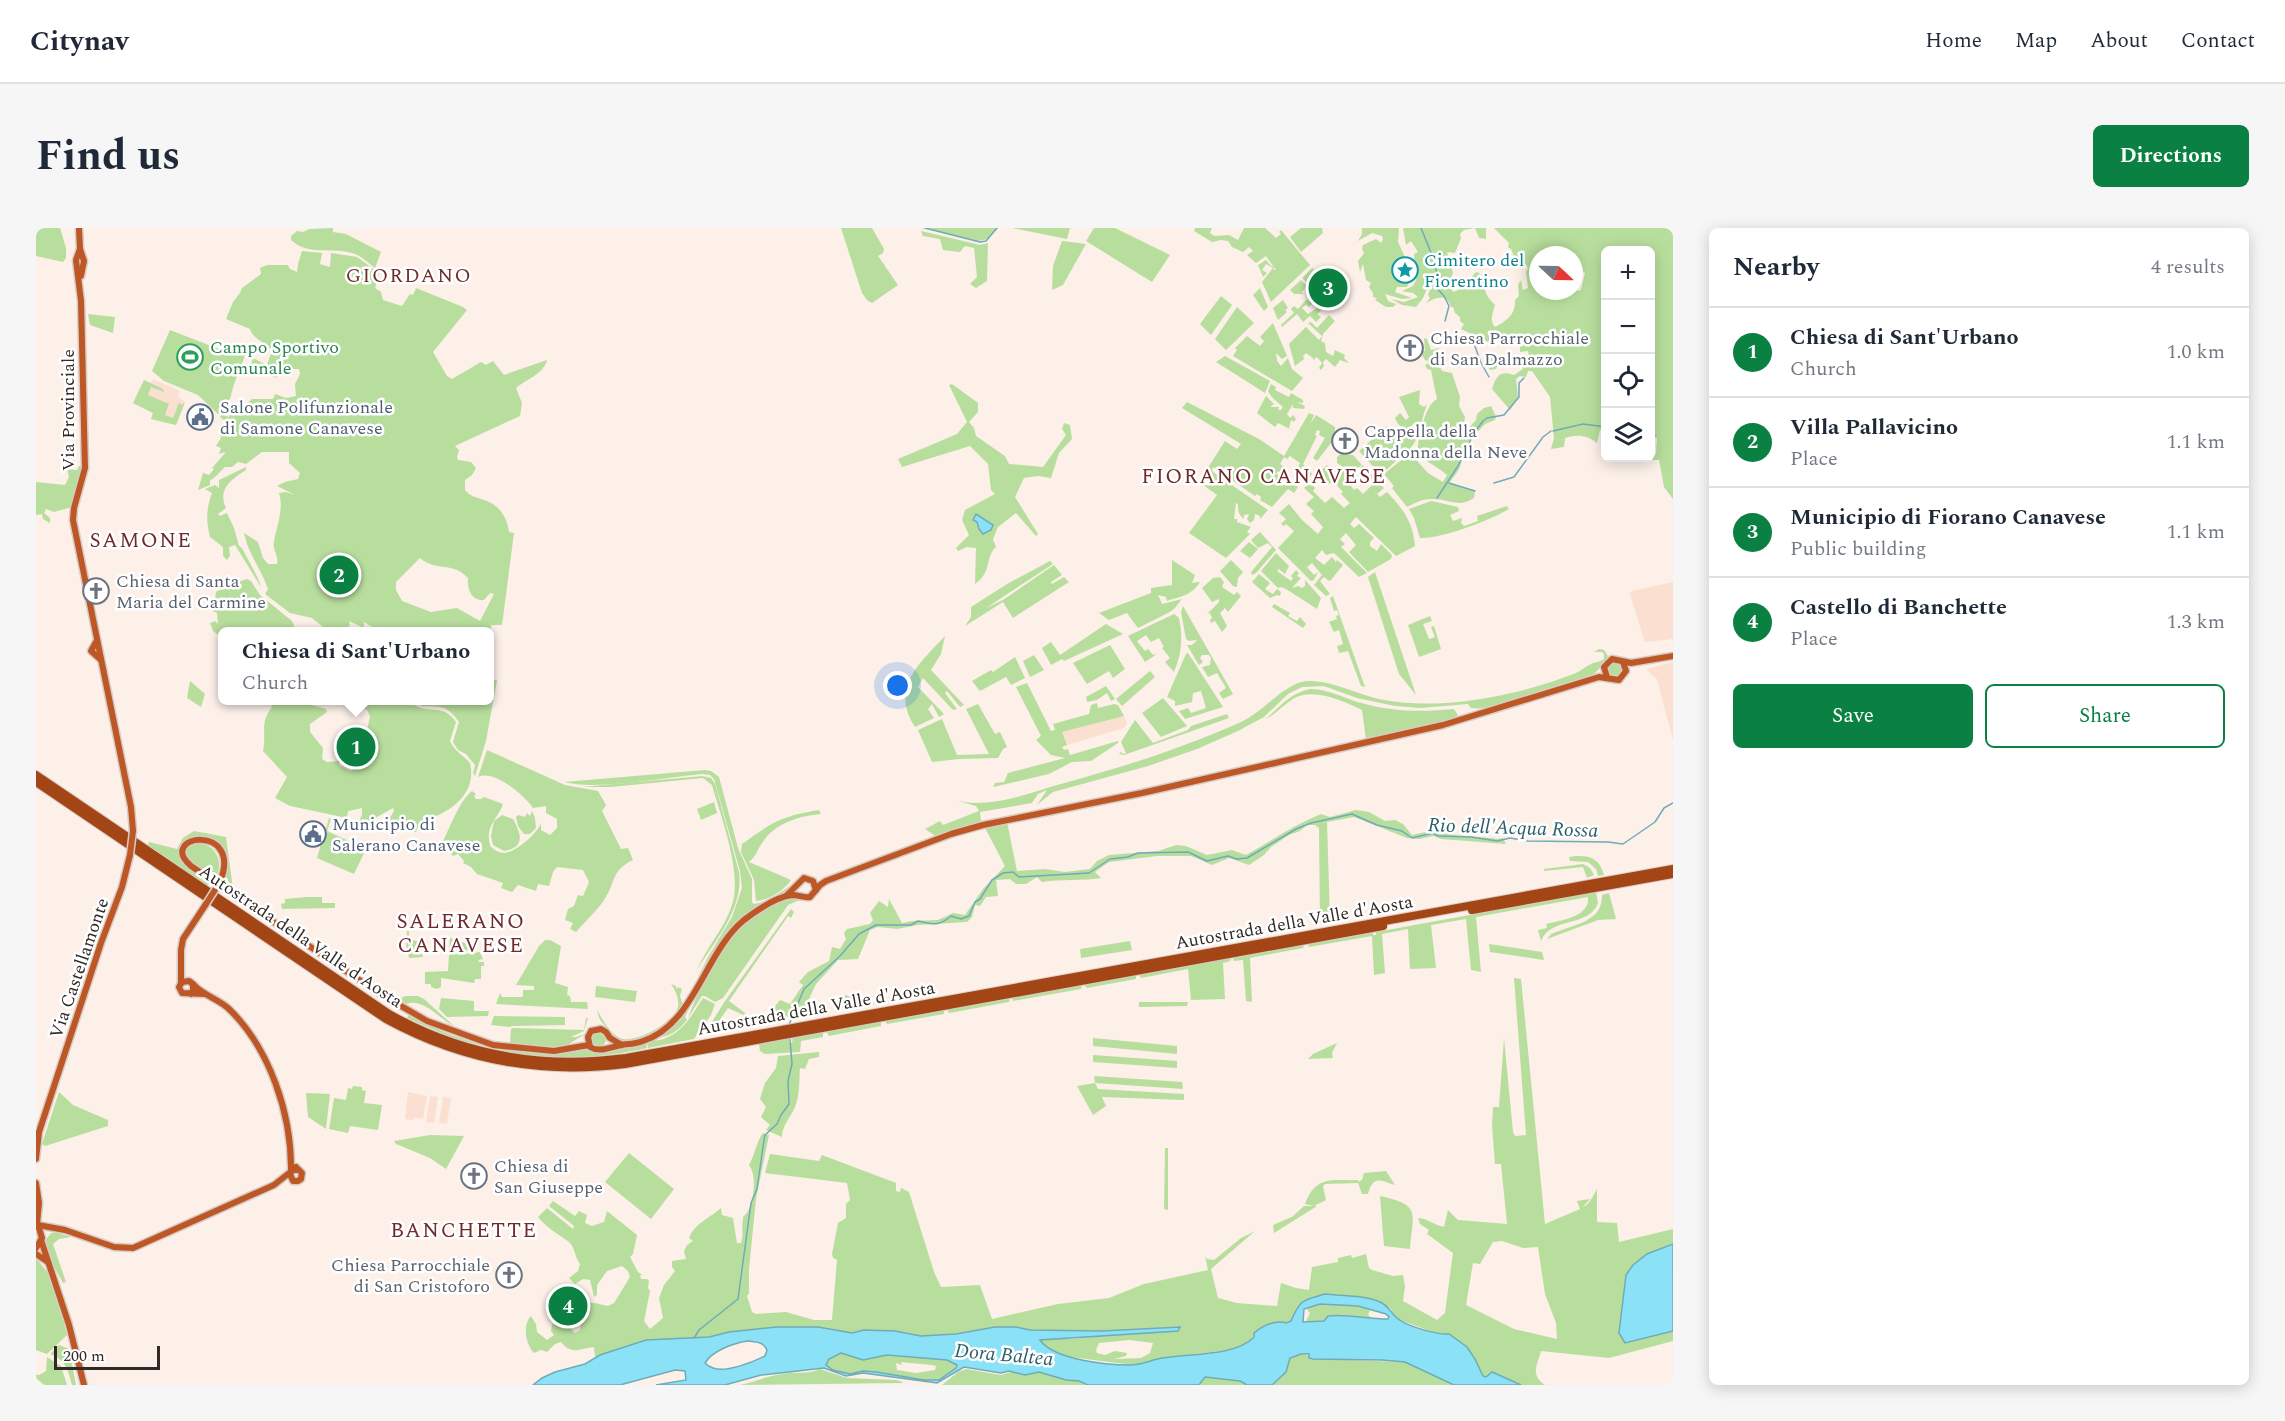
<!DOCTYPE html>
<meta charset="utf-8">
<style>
:root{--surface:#fff;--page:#f6f6f7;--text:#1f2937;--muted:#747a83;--line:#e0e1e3;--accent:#0b8043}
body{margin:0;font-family:Spectral,serif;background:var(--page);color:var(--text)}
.controls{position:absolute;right:18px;top:18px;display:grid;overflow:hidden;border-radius:9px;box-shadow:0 3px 15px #0003}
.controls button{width:54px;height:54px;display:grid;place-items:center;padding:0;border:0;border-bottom:2px solid var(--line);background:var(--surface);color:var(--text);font:30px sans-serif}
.compass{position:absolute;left:1493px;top:18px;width:54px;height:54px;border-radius:50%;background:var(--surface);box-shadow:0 3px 15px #0003;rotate:112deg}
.scale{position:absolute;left:18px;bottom:15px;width:106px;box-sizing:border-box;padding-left:6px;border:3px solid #322a26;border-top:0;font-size:16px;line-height:21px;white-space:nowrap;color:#322a26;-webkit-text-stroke:4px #fff;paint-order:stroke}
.you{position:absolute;left:862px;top:458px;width:21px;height:21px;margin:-15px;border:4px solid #fff;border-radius:50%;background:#1a73e8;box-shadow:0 0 0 9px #1a73e833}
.badge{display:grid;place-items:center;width:39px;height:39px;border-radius:50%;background:var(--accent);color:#fff;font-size:20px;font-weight:700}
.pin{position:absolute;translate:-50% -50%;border:3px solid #fff;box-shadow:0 2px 6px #0006}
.popup{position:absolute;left:182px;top:399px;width:276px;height:78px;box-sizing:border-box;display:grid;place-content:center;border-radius:9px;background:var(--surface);filter:drop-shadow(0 2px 4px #0005);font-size:20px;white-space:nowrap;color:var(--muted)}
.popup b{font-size:22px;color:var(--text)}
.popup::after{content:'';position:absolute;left:50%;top:100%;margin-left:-12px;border:12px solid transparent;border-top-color:var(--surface)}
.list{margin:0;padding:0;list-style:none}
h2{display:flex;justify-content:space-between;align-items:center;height:78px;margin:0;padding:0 24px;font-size:26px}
h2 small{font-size:20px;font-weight:400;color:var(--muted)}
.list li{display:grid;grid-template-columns:39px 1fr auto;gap:18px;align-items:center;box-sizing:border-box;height:90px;padding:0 24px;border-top:2px solid var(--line)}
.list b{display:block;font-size:22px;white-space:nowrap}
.list p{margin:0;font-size:20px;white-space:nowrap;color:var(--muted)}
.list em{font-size:20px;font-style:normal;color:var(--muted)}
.actions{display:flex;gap:12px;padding:18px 24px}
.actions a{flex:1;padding:14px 0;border:2px solid var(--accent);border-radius:9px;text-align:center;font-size:21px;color:var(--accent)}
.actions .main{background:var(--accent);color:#fff}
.icon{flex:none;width:33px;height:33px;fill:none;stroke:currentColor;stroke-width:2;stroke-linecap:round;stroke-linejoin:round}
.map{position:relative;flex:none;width:1637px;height:1157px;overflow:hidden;border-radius:9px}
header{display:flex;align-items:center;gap:36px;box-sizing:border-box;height:84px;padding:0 30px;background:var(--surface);border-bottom:2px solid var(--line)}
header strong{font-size:28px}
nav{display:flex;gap:33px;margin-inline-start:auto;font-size:21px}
.intro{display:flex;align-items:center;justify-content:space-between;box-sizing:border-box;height:144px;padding:0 36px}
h1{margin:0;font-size:42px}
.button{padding:15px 27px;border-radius:9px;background:var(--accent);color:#fff;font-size:21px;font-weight:700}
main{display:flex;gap:36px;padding:0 36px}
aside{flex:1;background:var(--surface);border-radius:9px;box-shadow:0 3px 15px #0003}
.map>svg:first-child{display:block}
</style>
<header>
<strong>Citynav</strong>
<nav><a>Home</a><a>Map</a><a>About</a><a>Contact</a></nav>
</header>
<div class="intro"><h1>Find us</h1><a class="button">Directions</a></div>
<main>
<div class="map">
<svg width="1637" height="1157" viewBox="0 0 1637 1157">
<rect width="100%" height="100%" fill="#fcf0e9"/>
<g fill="#fbdfd0">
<polygon points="117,151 144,163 142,169 149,174 140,197 115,191 117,185 97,175 108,152 115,155"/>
<polygon points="1637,354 1637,411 1609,414 1594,366 1596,363"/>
<polygon points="1637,434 1637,512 1621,451 1610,441"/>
<polygon points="1088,488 1091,495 1088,500 1031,517 1026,504"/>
<polygon points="372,864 391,868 387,891 378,889 377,892 369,891"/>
<polygon points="394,868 402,869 398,895 390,894"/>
<polygon points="407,869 415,870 411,896 403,895"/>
</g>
<g fill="#b8de9d" fill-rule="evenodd">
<polygon points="0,0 24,0 30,20 30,30 27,34 0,28"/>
<path d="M297,0V4L310,6L345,24L339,40C333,36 327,29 319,26C298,18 273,29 255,12V8L261,3L267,4L273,1Z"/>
<polygon points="805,0 836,0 848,21 847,25 842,28 862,57 836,75 831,72 826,65"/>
<polygon points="885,0 962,0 952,11 942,13"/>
<polygon points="976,0 1034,0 1031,11"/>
<polygon points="1058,0 1079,0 1134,27 1116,54 1050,13"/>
<polygon points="1159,0 1176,0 1174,5 1178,8 1193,7 1202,12 1208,0 1229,0 1240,10 1245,6 1243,4 1245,2 1274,37 1235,74 1226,54 1237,40 1230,36 1226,42 1231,45 1227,49 1222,37 1230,32 1235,38 1237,38 1238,42 1240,42 1230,28 1220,35 1211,27 1217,23 1213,19 1207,24 1196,19 1192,13 1185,12 1176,14 1158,3"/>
<polygon points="1265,0 1286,0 1287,5 1265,24 1254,9"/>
<polygon points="1326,0 1363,0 1362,14 1377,46 1371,59 1361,59 1359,64 1376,70 1366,71 1349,66 1352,73 1360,76 1357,79 1350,79 1339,72 1341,70 1337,69 1337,65 1333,59 1335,55 1330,52 1327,36 1324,44 1322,33 1328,25 1326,21 1327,17 1340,11 1345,15 1347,11 1346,8 1336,5 1322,13 1326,6"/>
<path d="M1367,0H1450V11L1443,10L1439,0L1428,2L1424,6L1425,10L1419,25L1411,24L1417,45L1413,55L1417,64L1425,61L1439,45L1441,44L1448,48L1451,54L1448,57C1450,67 1452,70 1459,77C1457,85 1453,92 1459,99C1471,93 1480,86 1479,72L1483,68L1482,57L1485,52L1487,62L1492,60L1490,44L1492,40L1489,35L1479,31L1475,21L1472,19L1473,15L1458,0H1637V271L1628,259L1623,232H1589L1580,230H1614L1615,226H1620L1621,210L1614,209V22H1570L1569,202H1564L1561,215C1551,207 1541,206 1529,210L1528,219L1515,221L1518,210L1514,169L1496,143H1492L1490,149L1484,148L1480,151L1482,169L1474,182L1456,161C1460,148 1464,142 1478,147L1487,141L1481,134L1482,131L1491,132L1493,128L1492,123L1484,124V117L1478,114L1476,110L1457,106L1452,114L1425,101L1428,96L1424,93V89L1419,85L1417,79H1415C1411,65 1400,69 1390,75L1394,70L1392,67L1399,47H1397L1387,70L1380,79L1366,77L1355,71L1368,74L1382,69L1377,65L1366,63L1377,58C1385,45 1378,39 1378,26L1382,24L1375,13L1370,17ZM1502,27H1538V44H1542L1544,41L1549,45L1545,62L1541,63L1538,54V63H1502Z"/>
<polygon points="885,3 944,17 952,15 951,53 940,60 934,56 941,49 938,20 929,18 924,24 907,22 904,11 887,8"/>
<polygon points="1026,13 1050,16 1027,57 1016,62 1017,38"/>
<path d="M266,23L286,25L284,36L294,39L295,25L321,29L343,45L339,60L345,64L347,72L366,78L374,66L377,67L380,60L427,79L431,82L397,124L411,148L416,151L445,134L450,137L457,133L468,147L511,132C508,146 489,152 480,160L486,175L484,188L419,218L423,222L421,229L422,232L435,234L440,240L436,247L429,252V262C435,270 442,269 451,273C465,279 471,290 473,304L478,305L466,397H455L454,416V404H362L360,402L358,403H343L328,394V400L313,393L314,397L308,403H292L276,390L254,385L229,366L232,361C226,342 213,328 208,305L222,314L227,330L232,336H241C243,328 236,322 238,313C241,298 248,280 243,265L250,264L259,267L241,258L249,254L262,251L264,245L253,235V224H226L210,236L202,234L196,239H189L177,251L174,252V257L162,262L167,245L173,247L178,241L176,240L190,224L183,226L185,220L180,218L185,210L183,203L188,197L189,193L184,189L187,186L192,189L199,182C209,183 209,176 216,171H237L239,166L250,170L260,168L259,156L264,146L263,141H249L240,150L215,136L217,130L231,137L236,122C228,113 218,112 214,101L190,91L197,74L204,65L206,60L225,46L224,40L231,37H252L254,41L261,44L262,36ZM384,330C400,344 417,333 432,350C431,360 435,373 448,372L454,365L458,366L444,393L421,380L395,384L366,373L360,362V354Z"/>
<polygon points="1276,40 1278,41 1275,45 1280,49 1284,45 1288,49 1277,60 1266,50"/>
<polygon points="1265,52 1271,58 1266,64 1267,66 1258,66 1254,62"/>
<polygon points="1224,60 1232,79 1228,83 1217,67"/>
<polygon points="1279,64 1283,72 1279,76 1277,75 1273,79 1270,77 1266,80 1272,86 1284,78 1287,81 1281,86 1285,89 1280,94 1274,88 1267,94 1261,86 1246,99 1245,97 1258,85 1255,81 1258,78 1262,81 1271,71 1275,75 1273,70"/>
<polygon points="1185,68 1196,77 1175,107 1164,96"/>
<polygon points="1247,72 1252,80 1249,82 1251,84 1242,92 1237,80"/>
<polygon points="1201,79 1218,95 1190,122 1179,111"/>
<polygon points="52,86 79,89 77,105 54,97"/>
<polygon points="1293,87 1299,93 1287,106 1285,113 1289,115 1290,124 1297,128 1299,122 1309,127 1308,130 1313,135 1304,132 1299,139 1290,131 1287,134 1288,138 1285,142 1283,140 1286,135 1281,129 1277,132 1277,130 1270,125 1267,128 1268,131 1259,138 1253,116 1270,99 1283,112 1286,108 1272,95 1275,94 1281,100"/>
<polygon points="1237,95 1251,128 1246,131 1240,125 1241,133 1245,138 1252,130 1256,141 1267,150 1256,163 1197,128 1201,122 1199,120 1211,108 1224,118 1228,113 1224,109"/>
<polygon points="134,102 188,123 191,118 210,125 198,156 194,171 185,181 184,185 182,186 162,167 128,153 116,143"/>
<path d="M1388,110L1391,111L1395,122L1403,120V124H1407L1410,132L1405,133L1402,127L1399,128L1406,143L1416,145L1424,169L1423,178L1429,189L1427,201H1432L1440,192L1441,186L1448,180L1455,178L1460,189L1459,192L1449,196L1433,213L1425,227C1428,238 1419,247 1413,255L1439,263L1438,270C1422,281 1412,270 1395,271C1386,271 1379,275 1371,279L1356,260L1358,258L1348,246L1374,225L1392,245L1407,254L1411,247C1404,241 1393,235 1386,229V224L1382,221C1382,208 1390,176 1401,171L1395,142L1391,141L1389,137L1393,135L1392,133L1389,132L1385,125L1379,127L1380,123H1389Z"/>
<polygon points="1450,127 1464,132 1460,141 1454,142 1448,133"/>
<polygon points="1189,128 1234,153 1229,165 1180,134"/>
<polygon points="108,152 127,161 128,164 115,159 112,167 133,176 129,187 137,190 143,175 146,177 149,174 140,197 115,191 117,185 97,175"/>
<path d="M916,156L942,175V184L933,194L938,200L940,208L969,228L973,236L1007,239L1030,207L1026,201L1028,195L1034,197L1036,211L1023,225L1015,250L1002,248L988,250L979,269L1002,306L1000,308L980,285L962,299L957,311L960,319C948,330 957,343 939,356L940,320L931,319L922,323L920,320L933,307L926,292L929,282L959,266L955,262L952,236L934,218L866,239L862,231L921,206L931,194L913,157Z"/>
<path d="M1235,156L1240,159L1239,162L1253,169L1255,165L1267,172V175L1261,174L1269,178L1268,181L1257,180V176L1251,186L1254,190L1257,187L1260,191L1258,194L1255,192L1253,200L1258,203L1242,195L1239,199L1221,185L1230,168L1238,176L1234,179H1243L1242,182H1245L1247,179C1242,174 1236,171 1232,163Z"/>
<path d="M1384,162L1383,176L1388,179L1391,176C1390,180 1388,184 1387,189C1381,209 1382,216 1364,230L1363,206L1365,203L1373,210L1382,201L1377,196L1371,203L1362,196L1359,190L1364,185L1370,192L1373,189L1363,169Z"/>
<path d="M1151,174L1223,211L1248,228L1273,185L1278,187L1274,196L1280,187L1299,199V210L1281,233L1277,230L1289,210L1283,207L1284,203L1281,202L1279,207L1281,208L1267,236L1276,246L1272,251L1260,243L1264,235L1254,228L1251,231L1248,229L1244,236L1247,238L1244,244L1242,243L1240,246L1262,259L1258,265L1252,261L1236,279L1224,272L1225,269L1221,266L1219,268L1177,239L1176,242L1177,244L1232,282L1224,291V288L1219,286L1218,292L1214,295L1211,291L1213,286L1208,287V291C1202,286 1202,283 1202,276L1200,275L1198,291H1201V294L1215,299L1211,304L1214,306L1190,330L1153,305L1181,267L1163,254L1189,213L1201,221L1205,216L1146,180Z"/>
<polygon points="1351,198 1361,210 1363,230 1345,247 1323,223"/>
<path d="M1305,226L1317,227L1326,237L1309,249L1314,256L1330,244L1324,240L1327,237L1338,250L1330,256L1324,252L1315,258L1318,262L1321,260L1327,266L1340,253L1348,260L1341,266L1344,269L1351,264C1367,281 1377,294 1379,318L1360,328L1320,289L1314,296L1318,300L1323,296L1338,310L1334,314V318L1341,323L1345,316L1356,327L1355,331L1332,344L1313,324L1320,317L1310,305L1304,311L1309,316L1305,319L1331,345L1323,349L1298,325L1290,327L1286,322L1279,330L1288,337L1296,329L1300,334L1298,337L1301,332L1307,337L1295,352L1293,353L1288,349L1284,353L1294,366L1290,368L1278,357L1286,347L1276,335L1271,339L1278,347L1282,344L1278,352L1275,353L1242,320L1258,303L1250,296L1248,298L1245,296L1250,291L1243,285L1253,276L1266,292L1282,306L1287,299L1275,286L1278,283L1270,276L1278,269L1268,260L1274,255L1279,260L1277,263L1289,275L1296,269L1308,280L1314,275L1305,266L1307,264L1297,253L1291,257L1281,246L1291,237L1301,248L1308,240L1301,235V229Z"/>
<path d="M43,238H45C46,251 40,267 36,279L18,284L10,281L8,285L14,290V295L7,291L6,286L0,287V254L29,257L33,249L31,241L41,242Z"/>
<path d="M210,239V242C196,251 181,261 190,280L182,286L184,288L191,285L198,300L203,318L206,320C211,330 223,350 225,359L199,317L193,319L194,328L191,332L187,328V319L174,309C170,293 170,281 176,265L169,261L179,257L183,260V252Z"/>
<path d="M1395,273L1422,279L1423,283L1414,287L1417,293L1426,290L1425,295L1428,298L1442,293L1441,288L1471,278L1473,281C1455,292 1405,311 1384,310L1378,290L1373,281Z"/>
<polygon points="1224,304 1240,322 1220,345 1216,347 1215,344 1236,319 1232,315 1222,320 1215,312"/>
<polygon points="1213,314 1222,321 1214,330 1204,323"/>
<polygon points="1240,325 1253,338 1249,346 1243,341 1241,343 1255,353 1257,350 1255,348 1260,342 1263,345 1261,348 1265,350 1256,360 1262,358 1266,360 1269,358 1269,352 1285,370 1281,381 1250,361 1245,359 1242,360 1225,343"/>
<path d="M1136,332L1159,347L1156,355L1164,354C1155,368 1145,368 1131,373L1130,369L1122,367L1126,376L1146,371L1138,381L1132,385L1102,400L1091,385L1073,392L1063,385L1115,365V360L1136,357Z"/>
<polygon points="1195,332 1207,344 1202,350 1201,359 1197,358 1184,343"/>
<polygon points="1014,333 1017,336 950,380 967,372 1018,337 1026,347 1015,354 1016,356 1028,349 1033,354 977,390 967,374 929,398 935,389 935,379 971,356"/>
<polygon points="1339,344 1380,467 1363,446 1332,349"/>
<polygon points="190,346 201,354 211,351 215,353 224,367 256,393 260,403 186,404 186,410 177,403 174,395 179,393 182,396 181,385 177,383 180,364 185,361 182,355 185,351 193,350"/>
<polygon points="1223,346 1234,355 1229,361 1237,366 1241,361 1245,364 1244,368 1241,367 1234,370 1216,354"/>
<polygon points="1184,349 1188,354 1186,359 1198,367 1201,364 1205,368 1192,384 1189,380 1184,385 1191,398 1186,404 1179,393 1175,395 1174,392 1176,390 1174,385 1171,386 1183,374 1183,371 1176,374 1166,360 1177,350"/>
<polygon points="1297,368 1329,459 1325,458 1312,423 1303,425 1301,418 1307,416 1303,402 1298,404 1293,394 1301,391 1300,388 1303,387 1301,382 1298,383 1294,370"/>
<polygon points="1238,376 1254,385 1252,388 1261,393 1264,389 1270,396 1267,400 1236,379"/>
<polygon points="1147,378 1197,466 1187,471 1183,465 1190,460 1181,445 1172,449 1166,439 1174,437 1175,430 1173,427 1166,427 1164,430 1167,434 1163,437 1151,417 1156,417 1161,412 1153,413 1150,411 1145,384"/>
<path d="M1138,386L1143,390C1147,410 1146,425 1138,444L1129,434L1134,430L1126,420L1128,419L1123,410L1115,414L1110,407L1101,413L1109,423L1112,421L1117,427L1121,426L1109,434L1092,408Z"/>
<polygon points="1394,388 1396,393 1387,396 1393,411 1399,409 1395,399 1398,398 1405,421 1383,429 1372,397"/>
<polygon points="1070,396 1087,406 1028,433 1026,431 1015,437 1006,420 1015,414 1024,427"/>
<path d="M909,408L905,426L895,442L928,477L924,479L911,463L909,465L921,481L917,482L887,450L882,459L908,486L903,489L896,476L892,481L898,490L879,499C854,459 883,436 909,408Z"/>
<polygon points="1074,417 1089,441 1077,450 1073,443 1051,456 1037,435"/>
<path d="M1563,421L1568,422L1572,428L1567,437L1558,446C1528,456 1464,484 1435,480L1432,476L1384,480L1359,478L1321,470L1288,458L1266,459L1252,466L1228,489L1202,503L1161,521L1112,538L1017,564L1001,577L1011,562L1002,566L996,575L944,584L945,593L898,610V607L889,601L904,593L907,597L943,583L940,578L915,571C950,583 992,565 1025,556C1087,539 1147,520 1205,494C1227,484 1243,461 1265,454C1288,448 1325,468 1348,472C1406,483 1485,467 1540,445C1545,443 1550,438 1555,436C1559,434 1564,434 1568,431V426L1566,424H1558Z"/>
<polygon points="1152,425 1187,479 1149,491 1143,483 1152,480 1155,485 1170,480 1165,463 1157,465 1156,474 1139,478 1139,473 1131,469 1150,426"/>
<polygon points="998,427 1008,442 994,449 987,433"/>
<polygon points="979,429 989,450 975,457 970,449 944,463 936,453 955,442 957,444"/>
<polygon points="1580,433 1586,436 1587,443 1581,450 1574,449 1570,440 1573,436"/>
<polygon points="1114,443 1119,449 1086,478 1080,471"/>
<path d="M454,452H461L450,513L439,548L437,545L439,537L430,526L422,522L417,514L423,494C410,476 405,479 386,478L378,473L454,472Z"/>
<polygon points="154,453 169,466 165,479 151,470"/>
<polygon points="991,455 1015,503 1019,502 1017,496 1053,486 1055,477 1061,475 1062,480 1078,476 1082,477 1088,488 1026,504 1031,517 1026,519 1028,522 1032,521 1034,527 1082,513 1082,515 1055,533 1036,534 1013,546 957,559 959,555 968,554 972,545 1029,530 1015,527 1000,512 1005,508 980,459"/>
<polygon points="1070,458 1079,471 1075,473 1071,465 1061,472 1051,474 1050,469"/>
<path d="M1274,461C1294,461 1311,472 1329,476C1359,484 1388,484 1418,481L1422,487L1415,493L1330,512L1326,482C1307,473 1277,459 1257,471C1247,477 1240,486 1230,491C1244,478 1255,465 1274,461Z"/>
<polygon points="1127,470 1151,498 1125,509 1106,485"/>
<path d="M233,473H267L268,475L290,481L291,484L274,496V504L287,520L286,531L291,534L303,533V537L314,543C325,540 335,532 333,520L341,514L329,513L334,488L331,482L324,479L323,473H374C389,489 406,473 420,494L414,513C418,523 427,527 434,535C442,567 411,587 384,594L380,604L362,599L360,602L349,598L358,583L357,580L339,590L333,600L323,593L326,587V580L312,583L311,590L254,578L239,570L251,549L227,523C231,504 223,496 236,479Z"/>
<polygon points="942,476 959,506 964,504 971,519 967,521 962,530 923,531 896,534 882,502 906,491 921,527 953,526 930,481"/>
<polygon points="1191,486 1193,490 1088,527 1083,526 1085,524 1087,526 1090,525 1085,514 1099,492 1117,515 1152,502 1155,498"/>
<path d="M451,522L529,557L562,563L570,577L566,583L585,621L592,620L597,632C574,643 580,655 568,672C561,683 549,693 540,704L534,701L537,695L529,692L532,681L538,678L542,667L547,668L553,654L547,642L521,639L517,644L513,658L502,656L500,663L482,657L476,664L465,660L467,655L441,646L435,639L427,635L428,633L422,626L417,628L406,615C415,598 422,575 436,563L440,566L438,568L440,571H445L448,569L467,576C462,591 447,600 455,619C459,622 463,625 468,625C479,625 502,605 505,595V602L514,607L521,600V591L510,585V578L497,580C488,567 458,541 442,549Z"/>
<path d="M669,542L675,543L683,549L702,620L716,651V674L718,676C734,673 747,663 759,654C752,668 725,675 712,685C691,701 674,727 661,751L672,729L696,689L706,660L704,643L678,551L674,547L666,546C631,549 560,563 528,554Z"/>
<path d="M666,548L675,550L679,556L703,644C708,681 679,712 661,742C670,720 687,702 695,680C708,649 685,589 676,557L667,550L575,559H546Z"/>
<polygon points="678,574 681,585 665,592 661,581"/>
<path d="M783,582L785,586C763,588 739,595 726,615C720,624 721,627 713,634L755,652C749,662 731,673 720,673L718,652L705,624L706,616C736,594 746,588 783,582Z"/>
<path d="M1320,582L1333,584L1349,593L1359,592L1367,596L1376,607L1399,602C1414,609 1443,608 1462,611L1467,610L1470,616L1405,611L1398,608L1383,611L1371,610L1318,589L1291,594L1294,693L1284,695L1283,600L1279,597H1271L1264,603L1253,607L1235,619L1228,627L1213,637L1193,630L1176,637L1155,628H1121L1073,634L1059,644L1065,650C1045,653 1026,651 1006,654L1001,649L990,656H980L974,651L960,652L962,668L950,669L944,678L939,677L936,689L931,694L882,697L861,701L842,699L834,702L822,731L802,732L780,756L765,788L734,791L740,777L744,772L754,776L767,757L763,754L772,744L793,733L796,719L804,721L810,711L808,705L811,701L834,696L837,692L834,685L843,673L852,679L853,671L866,695L876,693L902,692L917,685L929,687L947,661L969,638L948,598L971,594L981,643L1009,641L1029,644L1054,641L1061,633L1073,627L1122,623L1140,617L1150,618L1171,627L1196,622L1210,627C1235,613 1258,597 1285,586L1294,589Z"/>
<polygon points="496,583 499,590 500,600 494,606 488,606 482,598 480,589 482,587 489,589 491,585 494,588"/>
<path d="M466,587L477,591C485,606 490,619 468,623L457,617L455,608L458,593Z"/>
<polygon points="293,590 295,591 291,603 330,621 318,646 281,630 287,609 282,607 281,599 290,601"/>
<path d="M158,603L190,609L197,661L187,655C207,589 124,603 147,635C153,643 165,649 173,655L171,659L112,617L113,614L141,621L147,610Z"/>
<path d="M158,614C180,616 188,631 180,652C169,644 147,636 151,619Z"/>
<path d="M1540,628C1556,627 1564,632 1568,647L1562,648L1560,641L1552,634L1534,633L1533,629Z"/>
<polygon points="1547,636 1554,640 1558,647 1551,650 1547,639 1508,643 1508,641"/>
<path d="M1560,664L1562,675C1553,700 1515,688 1505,713L1502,702L1511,700L1510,696C1525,692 1554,689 1552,669L1440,689L1445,744L1435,742L1430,691L1395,697L1400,740L1374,741L1372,701L1346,706L1349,745L1338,747L1336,708L1273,719L1272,716L1337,704V707H1340V704Z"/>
<path d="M1573,665L1580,691L1562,692L1511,711L1515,706C1535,697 1567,695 1566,667Z"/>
<polygon points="271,669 286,669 286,675 299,675 299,680 246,681 245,676 249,675 249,671"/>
<path d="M753,669L766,671L752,677L687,770L679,774L669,768H666L652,790C673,736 697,692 753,669Z"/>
<polygon points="755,681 758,684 755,690 752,688 693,773 720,793 714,794 712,789 692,780 683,793 683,800 671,802 689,773"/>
<polygon points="371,703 373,703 373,711 384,714 387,729 373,730 372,724 370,723"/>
<polygon points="414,710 432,716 435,720 429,723 431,726 444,724 447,731 443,732 442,734 448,734 448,738 445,738 445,751 439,751 438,755 405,750 405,759 401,761 395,759 395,756 389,756 389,744 412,743"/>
<polygon points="509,712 514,712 525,718 519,755 532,759 531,767 534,768 535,774 551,774 552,781 460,776 464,765 466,769 487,769 487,762 498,762 498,758 480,757 503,718"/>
<polygon points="1094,713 1096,722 1045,730 1044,721"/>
<polygon points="1453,716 1506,724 1508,732 1454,724"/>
<polygon points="1268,717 1267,720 1214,730 1216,774 1210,773 1207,732 1198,733 1197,730"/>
<polygon points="1195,730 1194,733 1187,735 1189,771 1155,772 1152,741 1105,750 1103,746"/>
<polygon points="1100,747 1100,751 1051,760 1048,757"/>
<path d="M1478,750L1485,751L1509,996L1544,981L1541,973L1554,971L1547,979C1554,976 1557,968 1561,961V994L1581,995L1583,1014L1637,1001V1016L1590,1047L1583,1105L1589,1115L1637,1103V1113L1573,1130L1505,1123C1501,1138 1494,1147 1509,1157H1485L1456,1145L1450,1149L1447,1148L1439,1131L1405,1107L1361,1091L1354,1080L1272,1071C1261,1073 1259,1083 1255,1093L1249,1095L1244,1094L1218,1107L1211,1116L1192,1122L1126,1130L1097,1137L1034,1129L1010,1120L1004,1111H1037L1144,1099L1066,1103L994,1102L980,1099H959L920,1106L885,1108L859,1103L828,1102L816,1105L782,1099H741L693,1104L673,1109L610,1112L559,1129L558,1119C545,1120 536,1128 525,1114L519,1116L511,1124L505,1122L498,1125C490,1117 486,1097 495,1088L500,1096L501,1104L511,1112L518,1107L515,1103L516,1096L527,1099L531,1097L539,1105L544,1102L545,1096L542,1089C544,1086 546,1083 547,1080C553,1070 564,1077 572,1078L578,1075L594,1049L592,1043L586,1038L571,1043L561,1057V1067L558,1069L554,1052L547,1051L539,1056L533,1050L542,1043L544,1036C539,1030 539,1019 533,1014C522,1006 511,1000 502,989L511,980L537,1001L538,998L513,978L517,973L539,988L543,983L551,987L549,995L556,998L568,994L571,983L601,1007L597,1026L594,1029L602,1044L606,1047L604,1048L605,1051H611L613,1053L612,1060L614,1063L608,1093L614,1101L627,1090L623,1070L628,1057L639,1043L636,1039V1033L650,1031L648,1023L651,1017L657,1013L653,1010C659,995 674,990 685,980L686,987L697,990L701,1015H705C708,1006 705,1000 707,991C708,985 709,989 712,983C718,972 721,947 713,937C719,927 720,914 727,905L733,907L720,971L713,1041V1065L711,1068L716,1084L720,1086L750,1084L778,1092H796L801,1032L797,1030L796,1026L802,995L810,990V976L814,972L811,955L729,945L734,926L783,933L786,927L860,955V963L864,964L865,960L873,964L898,1044L905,1059L944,1057L956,1091L1022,1076L1073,1070L1108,1056L1172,1042L1169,1028L1171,1031L1178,1032L1205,1010L1219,1003L1175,1041L1182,1070L1201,1075L1241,1078L1245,1055L1260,1060L1273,1062L1276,1039L1302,1034V1030L1315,1027L1316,1030L1330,1026L1333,1040L1336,1042L1357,1048L1367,1047L1369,1058L1367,1073L1401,1092L1409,1085L1417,1025L1391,1006L1393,1002L1384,996L1382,990C1393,991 1398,997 1408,999L1412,982L1422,992L1471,996L1465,936H1459L1456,898L1457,879H1463L1468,810L1477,904L1479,908L1490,907ZM1466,1013L1487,1020L1502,1019L1509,1066L1520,1095L1521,1111L1478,1101L1430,1077L1437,1035L1444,1036L1457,1014ZM1093,1112L1117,1115L1114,1125L1105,1130L1078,1131L1090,1128L1091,1125L1079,1123L1069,1127L1061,1125L1060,1122L1063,1115Z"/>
<path d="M635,756L640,758L641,762L642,759L646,761L644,768L647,777C636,792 604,822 583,812C578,810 577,805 573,802C566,794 563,793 561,782C566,790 573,805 584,810C597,817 636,795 641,782C645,774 639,761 635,756Z"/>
<polygon points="1046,757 1045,761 977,773 976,769"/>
<polygon points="560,758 601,763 599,774 559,769"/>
<path d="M664,758L649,789L651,792C643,802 634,809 620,810C641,796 652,779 664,758Z"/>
<polygon points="809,767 839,776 803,781"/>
<path d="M370,768H382L388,771L418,798C401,790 386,766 365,778L361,771Z"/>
<polygon points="405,770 438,773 438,783 453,783 452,788 411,789 403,781"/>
<path d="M667,770L679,776L675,787L658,811L612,820L611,814C617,812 624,813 630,810C649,802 656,786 667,770Z"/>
<polygon points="974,770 973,774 913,785 911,781"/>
<polygon points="1103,774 1152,774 1151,778 1103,779"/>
<polygon points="908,781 908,786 851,796 848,792"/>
<polygon points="373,787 412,806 444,817 443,818 414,809 371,790"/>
<polygon points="458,788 529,789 529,797 476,798 474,799 455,797"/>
<polygon points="550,790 552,790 548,803 535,809 540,809 549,806 533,816 533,819 518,821 474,817 475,801 477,800 548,802"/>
<polygon points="845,793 845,798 793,808 790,803"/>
<polygon points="787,804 787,809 765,813 764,824 729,826 724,823 723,816 753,810 753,815 756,815 757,809"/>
<circle cx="563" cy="811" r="7"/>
<polygon points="1057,810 1141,818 1141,826 1057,818"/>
<path d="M610,815L611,820C559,832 499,834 447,819L521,826L549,820L564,825Z"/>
<polygon points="1301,815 1296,825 1297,830 1272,831 1277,826"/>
<path d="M783,824V829L773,831L769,841L764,840C763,851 764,867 759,879C755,889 746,897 746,909L730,902L734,897L725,889L730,879L724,871L729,855L740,840L742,828Z"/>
<polygon points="1057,827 1141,833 1141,840 1057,834"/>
<polygon points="1058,848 1146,854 1147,861 1059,855 1062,861 1148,866 1148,872 1066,869 1070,878 1057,887 1041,858 1059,855"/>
<polygon points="317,858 326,859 326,862 330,863 328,875 346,877 342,902 314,898 312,905 293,901 298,870 310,872 312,860 316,861"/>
<polygon points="23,864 37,877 72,892 72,898 9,918 6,916"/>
<polygon points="270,865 294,866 290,901 272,889"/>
<polygon points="394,907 428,908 410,941 394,930 360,916 358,913"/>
<polygon points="1129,920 1132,920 1132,982 1128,981"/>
<polygon points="593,925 638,961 615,991 569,954"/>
<path d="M1350,943L1359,957C1344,952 1337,947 1332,966H1326L1322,955L1289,956L1287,958L1290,972L1278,978L1269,976C1280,947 1295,953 1322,952V954L1326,952L1328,945Z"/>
<path d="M1344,968C1386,977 1377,985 1374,1021L1348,1018Z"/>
<polygon points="1268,978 1281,978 1238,1005 1237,997 1256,989"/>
<polygon points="15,1005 22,1005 35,1009 23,1011 17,1016 30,1054 27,1055 9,1022 8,1014"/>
<polygon points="0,1030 16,1050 31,1107 11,1126 0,1122"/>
<polygon points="1284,1076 1322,1078 1334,1082 1332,1087 1337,1091 1308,1087 1288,1093 1269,1095 1274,1085 1271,1082 1274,1078"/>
<path d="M23,1117L33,1121L40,1157H36C32,1142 30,1132 14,1126Z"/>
<path d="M805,1125L827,1132L851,1127L911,1132L921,1137L920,1140L903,1152H888L840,1144L814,1146L797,1142L790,1137L793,1131ZM865,1134C876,1136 888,1135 900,1138L899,1142L880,1145L861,1142L860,1135L866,1137Z"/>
<polygon points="1265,1126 1286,1131 1369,1134 1418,1157 1236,1157 1242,1152 1254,1130"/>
<polygon points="11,1129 25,1138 31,1157 8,1157 0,1150 0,1147 3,1147 10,1143"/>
<path d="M784,1141L811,1150L860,1152L867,1154L866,1155L704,1157C718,1154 732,1148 746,1146C760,1143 771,1147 784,1141Z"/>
<polygon points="930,1141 965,1147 975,1144 985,1146 1003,1144 1030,1152 1043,1153 1052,1157 906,1157 922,1144"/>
<path d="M1175,1148C1186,1152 1198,1151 1210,1155L1211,1157H1163L1169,1149Z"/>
</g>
<g fill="#8be2f6" stroke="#70abb8" stroke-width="1.5" fill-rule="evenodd">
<polygon points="940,286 957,297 955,302 947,306 943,301 941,294 937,292"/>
<polygon points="1637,1016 1637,1103 1589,1115 1583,1105 1590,1047 1597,1037 1611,1026"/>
<path d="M1289,1066C1307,1068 1328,1067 1344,1074C1353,1078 1354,1084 1361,1090C1369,1098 1402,1107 1413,1106L1431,1119L1439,1131L1447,1148L1450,1149L1456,1144L1485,1157H1418L1369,1134L1346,1132L1277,1131L1273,1130V1126H1265L1254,1130L1250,1144L1236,1157H1211L1204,1153L1169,1149L1163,1157H1052L1043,1153L1030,1152L1003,1144L989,1147L973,1143L965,1145L928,1139L901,1155L827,1145L810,1148L788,1140L725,1147L689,1157H620L650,1152L649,1143L639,1142L584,1157H497L506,1150L519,1144L549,1136L564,1127L610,1112L673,1109L693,1104L741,1099H782L816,1105L828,1102L859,1103L885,1108L920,1106L959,1099H980L994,1102L1066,1103L1144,1099L1142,1103L1004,1112C1018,1132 1071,1137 1094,1137C1105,1137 1115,1132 1126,1130C1152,1125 1199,1129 1218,1109V1105C1225,1099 1234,1094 1244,1094C1254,1094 1245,1097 1255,1093C1265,1070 1266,1073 1289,1066ZM1284,1076L1322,1078L1350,1086L1353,1089L1352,1091C1331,1091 1312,1086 1292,1088L1288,1093L1267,1094L1268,1081ZM712,1113C720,1114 728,1114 731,1122L729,1128C717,1134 690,1145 677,1140C674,1139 671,1137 669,1135C676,1123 697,1115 712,1113ZM805,1125L827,1132L851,1127L911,1132L921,1137L920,1140L903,1152H888L840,1144L827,1143L814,1146L797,1142L790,1137L793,1131Z"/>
</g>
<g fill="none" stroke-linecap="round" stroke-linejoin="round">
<g stroke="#70abb8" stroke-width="1.5">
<polyline points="889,0 944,14 950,13 961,0"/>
<polyline points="1385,0 1400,37"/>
<polyline points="1400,39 1401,50 1398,57 1408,68 1413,78 1409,93"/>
<polyline points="1436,110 1445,135 1453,149"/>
<polyline points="1517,203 1547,196 1570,199"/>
<polyline points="1614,208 1619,208"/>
<polyline points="1413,255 1439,263"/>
<polyline points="1458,255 1478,249 1507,209 1515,203"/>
<polyline points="1401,270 1422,238 1438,205 1447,193 1451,190 1468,187 1483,169 1483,155 1488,150"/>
<path d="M753,797L768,761L804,728L823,706L840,697H875L882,693C898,696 902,699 915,688L925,691L933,688L939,674L944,671L956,652L967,645L977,644L983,649L1053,645L1074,631L1092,629L1102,625L1152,624L1171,633L1192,628L1201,631L1211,630L1260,601L1275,595L1316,586L1341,597L1366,603L1376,610L1397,605L1402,608L1435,609L1461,613L1474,610L1492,613L1572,614L1587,616L1619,594L1628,580L1637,575"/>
<polyline points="658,1110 663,1102 702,1071 715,975 721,961 728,912 729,907 741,896 745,887 753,876 752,853 756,836 754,811"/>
</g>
<g stroke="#d8ccc6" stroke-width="9">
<g id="major">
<polyline points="43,0 44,21 48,33 45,48"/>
<polyline points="44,21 40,32 45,73 49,240 38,280 37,292 95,579 97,603"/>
<polyline points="60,414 55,423 64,431"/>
<polyline points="1571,449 1568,439 1576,431 1595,435 1637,428"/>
<path d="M184,654C208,594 119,607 155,638L341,764L391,793L457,817L518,823L553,817"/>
<polyline points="751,667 768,650 777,653 780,662"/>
<polyline points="145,755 145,722 147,711 170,676"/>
<path d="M158,757C167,767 182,771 192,780C234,820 256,887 255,944"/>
<polyline points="155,766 157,762 157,756 153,753 146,754 143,759 146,765 168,766"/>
<path d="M586,817L574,810L570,804L565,801L555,803L552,809L554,819C564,825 575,819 585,817C592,816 600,816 607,813C659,796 668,725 708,692C721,682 739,669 756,667C763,667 767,670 774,669L784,657L790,653L915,606L947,597L1106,565L1407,497L1563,449L1583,452L1590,443L1587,434"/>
<polyline points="0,931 3,904 65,715 86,659 94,627"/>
<polyline points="254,946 257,953 262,953 265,951 266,945 260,939"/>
<polyline points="0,955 3,975 1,996"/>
<polyline points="2,997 29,1002 78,1019 97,1020 238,957 257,942 261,942"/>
<polyline points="5,1012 33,1097 48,1157"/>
<polyline points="0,1020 6,1010 2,997"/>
<polyline points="0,1026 12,1034"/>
</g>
</g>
<g stroke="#d8ccc6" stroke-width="10">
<g id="highway">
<path d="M0,547L353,786C426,827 507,841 590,830L1637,641"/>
<path d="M0,554L350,791C425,832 504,847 589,836L1347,698"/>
<polyline points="1436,682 1637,646"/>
</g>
</g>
<use href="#major" stroke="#bd5725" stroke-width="6"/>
<use href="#highway" stroke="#a34514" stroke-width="8"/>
<g stroke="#d8ccc6" stroke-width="9" stroke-linecap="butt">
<g id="major-bridge">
<polyline points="94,627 97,603"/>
<polyline points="170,676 184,654"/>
</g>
</g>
<use href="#major-bridge" stroke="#bd5725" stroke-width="6"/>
</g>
<defs>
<g id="sight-ring" transform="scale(1.35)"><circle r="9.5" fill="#fff" stroke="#0f9aa8" stroke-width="1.5"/><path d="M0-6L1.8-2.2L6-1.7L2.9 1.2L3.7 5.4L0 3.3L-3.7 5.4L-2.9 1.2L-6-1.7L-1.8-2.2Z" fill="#0f9aa8"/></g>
<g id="church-ring" transform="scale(1.35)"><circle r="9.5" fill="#fff" stroke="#6b7280" stroke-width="1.5"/><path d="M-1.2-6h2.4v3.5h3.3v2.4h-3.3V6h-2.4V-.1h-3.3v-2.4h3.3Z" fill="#6b7280"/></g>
<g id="stadium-ring" transform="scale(1.35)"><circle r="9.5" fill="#fff" stroke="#2e9e5b" stroke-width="1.5"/><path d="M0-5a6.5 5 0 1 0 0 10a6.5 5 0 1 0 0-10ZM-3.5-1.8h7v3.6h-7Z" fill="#2e9e5b"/></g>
<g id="civic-ring" transform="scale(1.35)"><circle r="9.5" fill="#fff" stroke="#5c6f8a" stroke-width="1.5"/><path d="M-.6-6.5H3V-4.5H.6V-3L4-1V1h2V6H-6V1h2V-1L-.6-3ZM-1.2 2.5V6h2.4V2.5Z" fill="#5c6f8a"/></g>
</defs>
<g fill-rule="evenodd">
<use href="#sight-ring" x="1369" y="42"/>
<use href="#church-ring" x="1374" y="120"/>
<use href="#stadium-ring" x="154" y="129"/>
<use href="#civic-ring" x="164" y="189"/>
<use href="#church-ring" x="1309" y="213"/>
<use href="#church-ring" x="60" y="363"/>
<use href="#civic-ring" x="277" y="606"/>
<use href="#church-ring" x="438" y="948"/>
<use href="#church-ring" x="473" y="1047"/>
</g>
<g text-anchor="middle" stroke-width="5" stroke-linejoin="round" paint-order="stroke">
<g font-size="18" fill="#0d838f" stroke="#fff" text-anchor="start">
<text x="1388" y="38">Cimitero del<tspan x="1388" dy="21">Fiorentino</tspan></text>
</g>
<g font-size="18" fill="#5b616d" stroke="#fff" text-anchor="start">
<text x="1394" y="116">Chiesa Parrocchiale<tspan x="1394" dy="21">di San Dalmazzo</tspan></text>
<text x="1328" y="209">Cappella della<tspan x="1328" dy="21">Madonna della Neve</tspan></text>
<text x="80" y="359">Chiesa di Santa<tspan x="80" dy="21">Maria del Carmine</tspan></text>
<text x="458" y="944">Chiesa di<tspan x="458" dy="21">San Giuseppe</tspan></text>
<text x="454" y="1043" text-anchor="end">Chiesa Parrocchiale<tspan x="454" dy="21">di San Cristoforo</tspan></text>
</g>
<g font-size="18" fill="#27864d" stroke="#fff" text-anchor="start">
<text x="174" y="125">Campo Sportivo<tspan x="174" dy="21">Comunale</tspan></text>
</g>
<g font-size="18" fill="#4e5e75" stroke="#fff" text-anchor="start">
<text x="184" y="185">Salone Polifunzionale<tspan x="184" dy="21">di Samone Canavese</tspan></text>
<text x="296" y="602">Municipio di<tspan x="296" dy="21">Salerano Canavese</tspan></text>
</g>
<g font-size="18" fill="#322a26" stroke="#fff">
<text transform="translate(32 182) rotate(-90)" y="6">Via Provinciale</text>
<text transform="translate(1258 694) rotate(-10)" y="6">Autostrada della Valle d'Aosta</text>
<text transform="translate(265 708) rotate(34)" y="6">Autostrada della Valle d'Aosta</text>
<text transform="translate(43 740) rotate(-71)" y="6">Via Castellamonte</text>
<text transform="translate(780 780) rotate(-10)" y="6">Autostrada della Valle d'Aosta</text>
</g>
<g font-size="20" letter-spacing="1.5" fill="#712b2d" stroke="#fff">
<text x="373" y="54">GIORDANO</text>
</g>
<g font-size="20" font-style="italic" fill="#2d5f6a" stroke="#fff">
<text transform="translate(1477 599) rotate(2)" y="7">Rio dell'Acqua Rossa</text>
<text transform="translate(968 1126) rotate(5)" y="7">Dora Baltea</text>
</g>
<g font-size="21" letter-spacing="1.5" fill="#712b2d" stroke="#fff">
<text x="1228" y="255">FIORANO CANAVESE</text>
<text x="105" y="319">SAMONE</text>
<text x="425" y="700">SALERANO<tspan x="425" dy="24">CANAVESE</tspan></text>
<text x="428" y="1009">BANCHETTE</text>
</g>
</g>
</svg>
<div class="controls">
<button>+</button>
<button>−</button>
<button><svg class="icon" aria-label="locate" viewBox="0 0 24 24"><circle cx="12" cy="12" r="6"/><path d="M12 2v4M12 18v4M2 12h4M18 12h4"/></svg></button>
<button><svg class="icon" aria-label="layers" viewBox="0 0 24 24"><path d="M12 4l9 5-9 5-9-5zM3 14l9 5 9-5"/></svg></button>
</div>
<svg class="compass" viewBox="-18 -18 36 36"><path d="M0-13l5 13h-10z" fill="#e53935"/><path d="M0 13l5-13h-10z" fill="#747a83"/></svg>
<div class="scale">200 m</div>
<div class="you"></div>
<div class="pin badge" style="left:320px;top:519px">1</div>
<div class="popup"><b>Chiesa di Sant'Urbano</b>Church</div>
<div class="pin badge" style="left:303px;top:347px">2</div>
<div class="pin badge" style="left:1292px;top:60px">3</div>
<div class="pin badge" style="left:532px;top:1078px">4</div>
</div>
<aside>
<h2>Nearby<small>4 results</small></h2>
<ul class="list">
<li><span class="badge">1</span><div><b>Chiesa di Sant'Urbano</b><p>Church</p></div><em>1.0 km</em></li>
<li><span class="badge">2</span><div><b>Villa Pallavicino</b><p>Place</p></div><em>1.1 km</em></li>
<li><span class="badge">3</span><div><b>Municipio di Fiorano Canavese</b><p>Public building</p></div><em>1.1 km</em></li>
<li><span class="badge">4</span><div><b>Castello di Banchette</b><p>Place</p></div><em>1.3 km</em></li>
</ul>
<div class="actions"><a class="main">Save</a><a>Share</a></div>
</aside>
</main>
